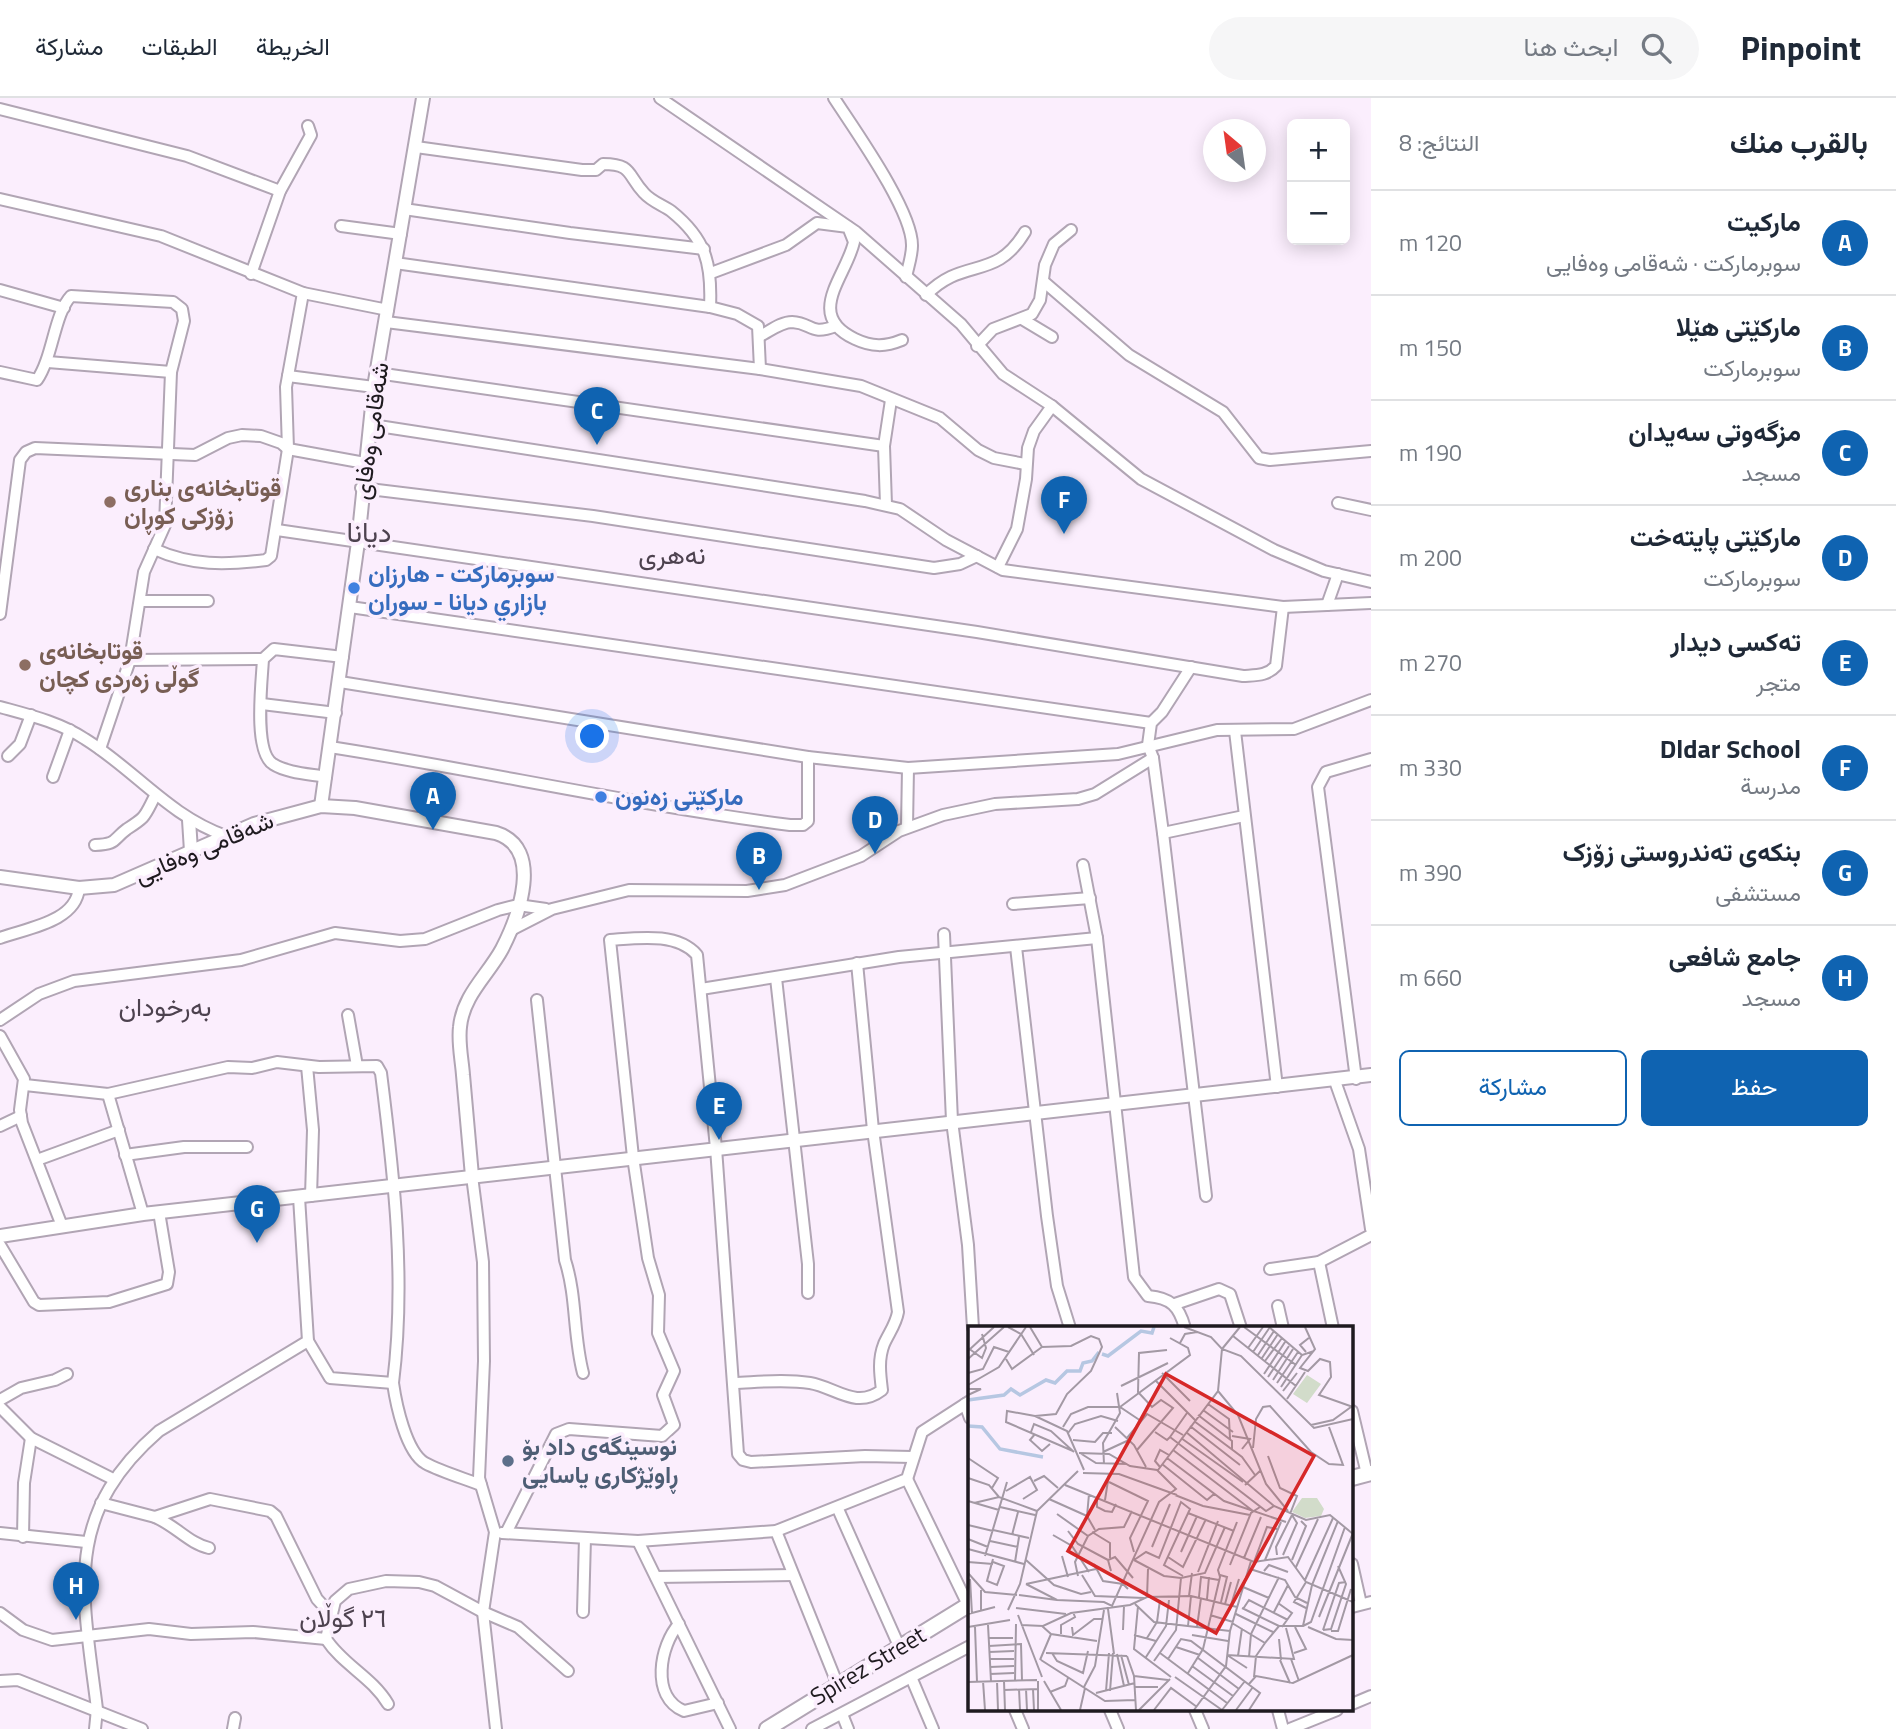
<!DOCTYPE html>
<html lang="ar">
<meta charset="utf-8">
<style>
:root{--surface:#fff;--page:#f6f6f7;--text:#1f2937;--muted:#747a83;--line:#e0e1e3;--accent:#0f63b1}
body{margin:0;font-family:"Titillium Web",Vazirmatn,sans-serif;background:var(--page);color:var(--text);direction:rtl}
.controls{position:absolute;right:21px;top:21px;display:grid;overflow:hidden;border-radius:10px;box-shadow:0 4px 18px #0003}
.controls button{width:63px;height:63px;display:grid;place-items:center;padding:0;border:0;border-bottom:2px solid var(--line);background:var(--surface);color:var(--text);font:35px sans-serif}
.compass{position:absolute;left:1203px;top:21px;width:63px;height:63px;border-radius:50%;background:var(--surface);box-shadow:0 4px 18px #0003;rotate:331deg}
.you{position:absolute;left:593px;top:639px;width:24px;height:24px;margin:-18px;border:5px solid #fff;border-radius:50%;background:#1a73e8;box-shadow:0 0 0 10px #1a73e833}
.badge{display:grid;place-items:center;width:46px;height:46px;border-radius:50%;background:var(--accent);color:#fff;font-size:23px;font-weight:700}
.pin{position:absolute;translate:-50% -58px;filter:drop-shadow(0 2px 4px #0008)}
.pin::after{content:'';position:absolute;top:37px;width:24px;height:21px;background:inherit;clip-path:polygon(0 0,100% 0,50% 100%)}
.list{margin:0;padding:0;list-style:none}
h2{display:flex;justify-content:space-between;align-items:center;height:91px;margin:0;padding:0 28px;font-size:30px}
h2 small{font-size:23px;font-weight:400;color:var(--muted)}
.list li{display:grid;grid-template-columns:46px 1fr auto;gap:21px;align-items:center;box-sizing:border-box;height:105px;padding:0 28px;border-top:2px solid var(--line)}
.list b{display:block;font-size:26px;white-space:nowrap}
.list p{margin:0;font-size:23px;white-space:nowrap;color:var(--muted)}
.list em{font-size:23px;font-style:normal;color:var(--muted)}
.actions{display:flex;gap:14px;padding:21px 28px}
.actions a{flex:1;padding:16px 0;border:2px solid var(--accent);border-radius:10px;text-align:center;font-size:24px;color:var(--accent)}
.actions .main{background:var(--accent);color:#fff}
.icon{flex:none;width:38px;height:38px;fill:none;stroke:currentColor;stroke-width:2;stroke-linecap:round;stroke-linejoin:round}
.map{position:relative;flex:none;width:1371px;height:1631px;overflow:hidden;direction:ltr}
header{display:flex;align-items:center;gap:42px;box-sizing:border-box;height:98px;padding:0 35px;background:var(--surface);border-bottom:2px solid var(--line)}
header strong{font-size:33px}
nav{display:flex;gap:38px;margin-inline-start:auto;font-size:24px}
.search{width:490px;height:63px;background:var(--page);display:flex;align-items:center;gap:18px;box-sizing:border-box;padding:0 24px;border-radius:38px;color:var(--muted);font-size:26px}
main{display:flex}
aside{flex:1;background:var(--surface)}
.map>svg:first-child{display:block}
</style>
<header>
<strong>Pinpoint</strong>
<div class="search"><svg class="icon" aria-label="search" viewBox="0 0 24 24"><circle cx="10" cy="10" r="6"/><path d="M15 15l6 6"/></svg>ابحث هنا</div>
<nav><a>الخريطة</a><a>الطبقات</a><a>مشاركة</a></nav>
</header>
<main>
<aside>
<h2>بالقرب منك<small>النتائج: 8</small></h2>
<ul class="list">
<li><span class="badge">A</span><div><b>ماركيت</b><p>سوبرماركت · شەقامی وەفایی</p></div><em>120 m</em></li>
<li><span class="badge">B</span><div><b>مارکێتی هێلا</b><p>سوبرماركت</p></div><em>150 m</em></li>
<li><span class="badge">C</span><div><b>مزگەوتی سەیدان</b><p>مسجد</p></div><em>190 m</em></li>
<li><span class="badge">D</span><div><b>مارکێتی پایتەخت</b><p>سوبرماركت</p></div><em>200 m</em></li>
<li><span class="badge">E</span><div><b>تەكسی دیدار</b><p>متجر</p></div><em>270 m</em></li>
<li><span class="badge">F</span><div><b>Dldar School</b><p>مدرسة</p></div><em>330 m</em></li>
<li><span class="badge">G</span><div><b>بنکەی تەندروستی زۆزک</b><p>مستشفى</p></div><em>390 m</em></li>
<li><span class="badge">H</span><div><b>جامع شافعی</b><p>مسجد</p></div><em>660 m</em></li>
</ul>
<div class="actions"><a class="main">حفظ</a><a>مشاركة</a></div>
</aside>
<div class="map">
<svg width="1371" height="1631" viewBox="0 0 1371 1631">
<rect width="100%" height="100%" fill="#fbeefd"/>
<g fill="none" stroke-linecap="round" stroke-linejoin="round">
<g stroke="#b1a5b4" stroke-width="14">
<g id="minor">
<polyline points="660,0 856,134 961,226 1003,276 1052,308 1141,381 1274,452 1324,473 1371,484"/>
<path d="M834,0C854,31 913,113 912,148C912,158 908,169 906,179"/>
<polyline points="0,11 187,58 280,93"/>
<path d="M416,49L582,72H596L603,66C633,66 627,77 644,95C651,103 662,107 671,113C706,141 712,166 710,209"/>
<polyline points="0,101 161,138 303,195 388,212"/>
<polyline points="404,111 570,135 704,151"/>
<polyline points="341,128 401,136"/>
<polyline points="395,165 710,209 737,216 758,228 760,271"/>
<path d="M711,175L786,147L817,125L848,129L854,144C846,179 804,217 855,241C872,249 885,249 902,242"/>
<polyline points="251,176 280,93 311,37 308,28"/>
<polyline points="1043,183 1129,257 1223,314 1259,360 1270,362 1371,353"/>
<polyline points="0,192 64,210"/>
<path d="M926,197C964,158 995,184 1025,134"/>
<polyline points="1022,221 1052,239"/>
<polyline points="386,224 760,271 861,288 940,320 978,352 994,360 1025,366"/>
<path d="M760,238C770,233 781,224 792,224C813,225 809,238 836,228"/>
<polyline points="977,248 993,231 1032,216 1040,202 1045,167 1054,146 1071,132"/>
<polyline points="48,264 171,274"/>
<path d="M0,274L37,282C53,259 54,216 71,198L173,204L182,211L184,223L171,274L165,427L144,474L130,562L100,651"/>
<polyline points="377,275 884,348"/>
<polyline points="288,278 374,289"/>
<polyline points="372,327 865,403 900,411 946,442 1003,472 1283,509 1371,505"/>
<polyline points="361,390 593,418 934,470 960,466 977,458"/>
<polyline points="1338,405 1371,412"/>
<polyline points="886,407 884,348 891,302"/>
<path d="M277,432L977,534L1243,578C1256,577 1267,578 1276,568L1283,509"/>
<path d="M154,451C191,468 226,467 266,462L271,458L288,351L286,289L303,195"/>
<polyline points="998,469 1017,431 1026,381 1028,350 1034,333 1052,308"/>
<polyline points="140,503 208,503"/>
<polyline points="1327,507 1338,476"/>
<polyline points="350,509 1151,625"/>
<polyline points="0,516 20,362 26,354 35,350 195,357 228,340 242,337 261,338 281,345 288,351 365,365"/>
<polyline points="130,562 263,561"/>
<polyline points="1191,569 1162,614 1151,625 1148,647 1153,660 1163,735 1206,1098"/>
<polyline points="340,584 808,659 908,670 1118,656 1217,632 1294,631 1371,602"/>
<polyline points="262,606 336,615"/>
<path d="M0,609C29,617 59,624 85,641C135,672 169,718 226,738"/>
<polyline points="1235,633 1277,989"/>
<path d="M330,649C484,673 635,707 790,727H803L808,723V659"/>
<polyline points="8,658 20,646 31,617"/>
<polyline points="53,679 70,632"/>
<path d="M326,679C310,676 287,675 273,666C253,654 262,582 263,561L274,551L343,559"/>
<polyline points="907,729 908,670"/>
<polyline points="1163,735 1244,718"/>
<path d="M95,747C118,746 112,742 127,731C147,718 144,719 155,698"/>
<path d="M1083,767L1097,840L1134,1179L1148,1198C1171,1200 1179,1208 1185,1230"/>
<polyline points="1013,806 1090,800"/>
<polyline points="511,832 552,811 629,792 747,793 785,787 861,758 899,733 943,717 995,706 1078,701 1095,696 1153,660"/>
<polyline points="944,836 952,1023 968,1147 973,1230"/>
<path d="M0,840C27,830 76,824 79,790"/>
<polyline points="1016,849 1047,1118 1057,1188 1070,1230"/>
<polyline points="776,880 808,1166 808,1195"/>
<polyline points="701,891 899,859 1097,840"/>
<path d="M537,902L565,1162C577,1199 573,1237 583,1275"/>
<polyline points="348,917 357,968"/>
<polyline points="0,922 39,896 74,883 241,862 335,835 400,843 425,841 498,812 518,807 546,811"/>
<polyline points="0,938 24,981 20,1012 22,1025 62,1128"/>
<polyline points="307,968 313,1032 311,1098"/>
<polyline points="1356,981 1318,689 1326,674 1371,661"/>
<polyline points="1335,983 1359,1051 1371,1131"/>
<path d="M25,987L108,996L228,969L252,970L277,964L319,969L377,968L381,975C394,1078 406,1181 393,1285C396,1306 406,1354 425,1365C442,1374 463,1380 481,1387"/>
<polyline points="108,996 143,1116"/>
<polyline points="0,1028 21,1018"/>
<polyline points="125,1057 184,1049 247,1049"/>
<polyline points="37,1062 119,1032"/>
<polyline points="472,1078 483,1164 484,1263 479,1380 495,1434 483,1514 496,1631"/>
<polyline points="0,1147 34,1204 39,1207 109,1204 167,1186 169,1174 159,1114"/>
<polyline points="1319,1164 1333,1230"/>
<polyline points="1270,1171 1319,1164 1371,1137"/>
<polyline points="1175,1206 1219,1191 1230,1196 1241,1230"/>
<polyline points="1278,1208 1283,1230"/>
<polyline points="308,1243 330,1280 393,1285"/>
<path d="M734,1285C759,1284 785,1281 810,1285C835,1289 856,1312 882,1292C880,1276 878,1261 884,1246C889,1235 896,1226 898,1214L873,1032L857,865"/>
<polyline points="0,1302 21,1290 55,1282 67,1276"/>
<polyline points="965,1306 970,1320"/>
<polyline points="0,1309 31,1340 113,1381"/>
<polyline points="1352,1313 1367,1376"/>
<polyline points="907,1381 970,1511"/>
<polyline points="101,1405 155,1419 210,1401 270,1413 276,1418 317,1501 330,1515"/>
<polyline points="838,1411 899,1548"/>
<path d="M155,1419C176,1428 190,1446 209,1450"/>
<polyline points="776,1433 837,1585"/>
<polyline points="0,1435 86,1444"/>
<polyline points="502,1435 638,1443 776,1433 907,1381 922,1334 970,1303"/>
<path d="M506,1435L556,1336L569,1331L662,1338L674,1327L663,1297L674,1273L658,1235L659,1197L648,1160L633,1059L610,842C638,840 677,834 697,857L716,1050L738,1356L743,1362L751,1364L865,1358L912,1359"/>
<polyline points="23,1439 24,1385 31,1340"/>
<polyline points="638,1443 730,1631"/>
<polyline points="1352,1466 1361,1506"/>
<polyline points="656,1479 793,1477"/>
<polyline points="1352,1509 1371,1504"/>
<polyline points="583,1514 585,1440"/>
<polyline points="0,1515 23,1532 52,1542 149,1531 191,1536 253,1534 326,1541"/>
<path d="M679,1526C660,1547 650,1599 684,1613L718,1605"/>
<polyline points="911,1579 933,1631"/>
<polyline points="0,1583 18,1582 142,1631"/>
<path d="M388,1606C372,1579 343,1567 326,1541L335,1503L349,1491L386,1483L419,1484L435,1488L483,1514L518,1529L568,1573"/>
<polyline points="1352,1606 1371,1598"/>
<polyline points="1015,1612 1023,1631"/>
<polyline points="1110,1612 1118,1631"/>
<polyline points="1195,1612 1203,1631"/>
<polyline points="1278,1612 1283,1631"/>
<polyline points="842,1616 848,1631"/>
<path d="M95,1631L97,1611C83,1497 61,1418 159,1333L308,1243L299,1099"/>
<polyline points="233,1631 235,1620"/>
<polyline points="812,1631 970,1548"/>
<polyline points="1290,1631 1337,1612"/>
</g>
</g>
<g stroke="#b1a5b4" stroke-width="16">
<g id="tertiary">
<polyline points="321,708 358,444 374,289 423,0"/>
<polyline points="189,722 191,753"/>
<path d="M0,779L79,790L114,787L254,726L321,708L355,710L496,735C544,750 519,818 502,851C488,877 463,897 460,929C458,945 462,962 463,977C466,1011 469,1044 472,1078"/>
<polyline points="0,1138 143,1116 1371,977"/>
</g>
</g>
<g stroke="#b1a5b4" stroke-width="18">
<g id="secondary">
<polyline points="1352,1380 1371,1375"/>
<polyline points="767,1631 970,1506"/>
</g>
</g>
<use href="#minor" stroke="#fff" stroke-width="10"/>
<use href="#tertiary" stroke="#fff" stroke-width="12"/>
<use href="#secondary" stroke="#fff" stroke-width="14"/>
</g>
<g fill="#8d6e63" stroke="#fbeefd" stroke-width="2.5">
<circle cx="110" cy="404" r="7"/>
<circle cx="25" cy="567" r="7"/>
</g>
<g fill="#3f7fe0" stroke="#fbeefd" stroke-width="2.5">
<circle cx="354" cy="490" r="7"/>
<circle cx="601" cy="699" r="7"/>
</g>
<circle fill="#5c6f8a" stroke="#fbeefd" stroke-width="2.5" cx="508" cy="1363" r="7"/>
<g text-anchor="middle" stroke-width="7" stroke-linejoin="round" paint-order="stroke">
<g font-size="24" fill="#1e1a1f" stroke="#fbeefd">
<text transform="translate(371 333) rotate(-82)" y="8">شەقامی وەفای</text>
<text transform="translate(204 750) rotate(-23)" y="8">شەقامی وەفایی</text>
<text transform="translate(868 1568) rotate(-31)" y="8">Spirez Street</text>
</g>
<g font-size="24" font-weight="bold" fill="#785e54" stroke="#fbeefd" text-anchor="start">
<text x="124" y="398">قوتابخانەی بناری<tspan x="124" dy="28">زۆزکی کوڕان</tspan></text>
<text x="39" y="561">قوتابخانەی<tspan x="39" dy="28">گوڵی زەردی کچان</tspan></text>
</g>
<g font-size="24" font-weight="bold" fill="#366cbe" stroke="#fbeefd" text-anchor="start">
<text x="368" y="484">سوبرماركت - هارزان<tspan x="368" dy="28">بازاري ديانا - سوران</tspan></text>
<text x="615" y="707">مارکێتی زەنون</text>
</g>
<g font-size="24" font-weight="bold" fill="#4e5e75" stroke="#fbeefd" text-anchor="start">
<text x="522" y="1357">نوسینگەی داد بۆ<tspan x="522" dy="28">ڕاوێژكاری یاسایی</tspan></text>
</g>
<g font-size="26" fill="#4d424f" stroke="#fbeefd">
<text x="672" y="466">نەھری</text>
<text x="165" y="918">بەرخودان</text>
<text x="343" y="1529">٢٦ گوڵان</text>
</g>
<g font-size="28" fill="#4d424f" stroke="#fbeefd">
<text x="369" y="444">دیانا</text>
</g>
</g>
<g transform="translate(968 1228)">
<rect width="385" height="385" fill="#fbeefd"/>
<path d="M339,49L353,58L339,77L325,68ZM334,172H349L356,183L353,190L337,192L324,186Z" fill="#d2dcca"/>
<path fill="none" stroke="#b6c7e2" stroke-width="3.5" d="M134,28L140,30L173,5L184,7L186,1M0,74L36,69L43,63L52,69L78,54L87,57L99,45H112L115,37L124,35L131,26M0,100L14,101L32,123L75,131"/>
<path fill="none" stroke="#a399a4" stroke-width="2" d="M40,1L53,8L66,29M62,1L74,21L103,20L123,10L131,13L134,21L123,45L99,68L88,88L67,90M216,1L243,11L254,23L273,30L346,102L385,93M276,1L328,39M301,1L334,29M337,1L347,23L332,42L340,45L352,33L362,36L363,51L351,69L385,81M265,10L328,60M212,17L217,8L229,6M0,22L14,32L18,22L14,8M280,22L295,1M1,24L26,1M285,26L302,1M338,26L332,19L342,11M290,29L306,5M294,32L310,8M0,33L36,1M38,33L44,43L74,21M297,35L314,12M0,47L15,43L26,21L41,26M194,47L222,75M296,48L317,16M300,51L321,20M187,54L227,94M305,54L325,23M309,57L330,26M0,59L31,41L58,1M153,60L200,37M313,61L334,29L346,25M0,63H13L0,69M250,65L270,89L298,158L320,185M315,65L329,47M319,73L337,46M240,78L261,93L262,113M152,81L222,29L220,22L202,12M235,84L265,106M230,89L264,115V123M67,90L39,85L38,96L105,125M67,90L99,105L116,144M226,95L274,131L287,149M343,99L365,94L383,81M222,100L272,139M95,101L103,88L120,81H152L173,95M147,101L166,119L178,141M63,106L66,98L83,105L106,126M187,106L199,114L202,111L298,185L306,180M218,106L306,180L338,194L362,189L385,208M100,107L107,98L133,90L150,95M67,108L62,114L74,125L82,118M264,110L282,113L274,123M202,111L219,87M159,112L179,88L215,109M213,112L275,156M105,114L127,116L135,107H144M285,122L288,93L295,81L302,80L343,126L361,138L375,139L361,101M169,124L205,82L193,74L184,81L170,66L171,27L199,24M205,124L285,185M135,126L161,114M112,127L128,137L159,138M300,130L312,162L329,170L322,188M0,132L30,152L24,162M199,132L256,175L318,196M136,138L135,117L152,87L149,67M194,138L239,174L246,168M192,141L187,135L192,124L201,129M190,144L250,65L254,23L272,1M115,147L151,148L209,169M0,152L21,159L31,171M66,155L76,150L90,162M141,156L180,175L162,212L166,226M97,159L286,236L320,231L338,256L385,276M277,159L293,144M38,165L62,151L69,164L55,173M121,168L119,190L127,204M207,169L235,180L282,189M129,171V181L137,185L144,186L148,178M81,173L119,190M137,174L141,148M0,175L31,184M6,177L31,171L69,185M32,181L67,189M220,187L266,205M89,188L120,210M0,199L25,205M25,204L61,212M100,205L110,218L140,234M124,206L142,217V232M44,209L50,186M85,209L104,220L121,246M0,213L20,221M22,215L50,221M184,221L202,178M0,223L56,238M213,226L229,190M309,229L308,221L324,189L329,197L315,229M17,230L39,156M94,230L100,251M200,231L215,241L238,193M276,232L293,191M25,233L19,255L29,259L36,240L25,236M58,234L86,259L113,268L123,266M166,234L178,226L191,232L213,176L222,183L196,239L215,250M166,234L196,250L213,252L237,247L257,201M297,234L313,196M324,234L338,200L333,195M0,236L25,238M47,236L51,211M286,236L299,201L309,203M126,238L135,255L155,258L160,263M262,239L283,187L292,181M328,241L350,193M282,243L317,254L327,271L339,277M143,245L140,234L147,231L165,252M296,245L301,239L320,246M230,246L250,195M0,247L17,266L49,269M114,249L127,270L176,272M252,249L259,251L253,276M110,250L107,236L120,210L131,203L156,201L164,185M2,253L4,288M337,254L365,192M338,256L326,276L338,282M58,258L89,274L136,276L144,280L191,176L208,163L189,144L162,140L141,128L111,127M58,258L128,243M275,261L301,272M13,264V286M51,269L89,274M221,270L224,247M179,271L180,243M231,271L233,251L251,254M239,273L241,251M310,277L324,287L314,301M167,278L186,296L262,305M257,278L263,256M263,279L271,253M170,280L166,323L203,351M48,282L98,288M274,282L311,300M140,283L146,328M275,283L281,274L320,294M40,284L52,258L69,185L110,145M306,286L320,259M0,288L27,281M268,288L305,306M50,289L74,351M242,289L265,296M351,291L385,207M264,297L297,317L311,300H335L344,259L370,195M20,299L23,355M53,299L75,300L103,287L162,279L179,271L223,270L269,281M74,300L83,308L129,315M220,300L223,270M335,300L343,296L377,201M0,301L42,294M7,301L9,356M104,301L105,309L126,293H134M229,301L233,272M340,301L368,313L385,314M155,304L156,280M355,304L363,303L378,258L370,240M355,304L371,257L378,256M363,305H370L383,263M93,308V299L107,291L105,286M166,309L188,315M224,309L260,315M20,312H45M179,312L189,296L192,274M311,313L313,334M21,320L53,318L54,354M208,321L232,329M21,326L46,325M78,327L159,330M84,327L89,335L115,347L120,325M192,327L259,377M326,327L338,323L327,301M149,328L156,360M153,329L161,359M259,329L326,333L318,302M259,329L279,342M159,330L166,350L168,384M270,330L274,302M178,331L198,300L201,274M281,331L283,308L311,251M230,332L271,363M22,333H46M200,333L213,313L223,315L292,367L281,384M323,333L331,355M72,334L83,308M73,334L137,375L167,374M312,334L322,357M186,335L208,304L213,252M224,340L265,370M22,341L46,340M220,347L235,323L252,251L250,244L269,196M22,348L46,347M166,350L200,354M207,351L254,384M286,351L288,330L297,317M15,355L17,384M29,355L30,384M36,355L37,384M47,355L48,298M70,355V384M76,355L93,384M0,356L69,354M281,358L288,350L325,357L385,329M116,361L127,340L136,284M167,361H190M51,363L52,384M58,363L59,384M65,363L66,384M36,364L70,363M138,365L141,327M142,365L145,327M82,366L97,360L100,352M128,367L167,357M112,384L117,362M171,384L202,353M186,384L203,362L229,381M226,384L258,340L262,305L283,235M254,384L277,355M268,384L285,361"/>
<path fill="#d62828" fill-opacity="0.15" stroke="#d62828" stroke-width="3.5" d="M198,48L346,130L248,307L100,225Z"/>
<rect width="385" height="385" fill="none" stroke="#1e1a1f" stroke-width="3.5"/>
</g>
</svg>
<div class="controls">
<button>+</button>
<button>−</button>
</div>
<svg class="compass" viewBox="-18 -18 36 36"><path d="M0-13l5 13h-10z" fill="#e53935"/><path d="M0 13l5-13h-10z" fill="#747a83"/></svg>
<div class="you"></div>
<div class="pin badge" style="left:433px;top:732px">A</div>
<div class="pin badge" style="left:759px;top:792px">B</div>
<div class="pin badge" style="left:597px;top:347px">C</div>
<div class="pin badge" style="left:875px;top:756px">D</div>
<div class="pin badge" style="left:719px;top:1042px">E</div>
<div class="pin badge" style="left:1064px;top:436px">F</div>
<div class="pin badge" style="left:257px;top:1145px">G</div>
<div class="pin badge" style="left:76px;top:1522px">H</div>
</div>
</main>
